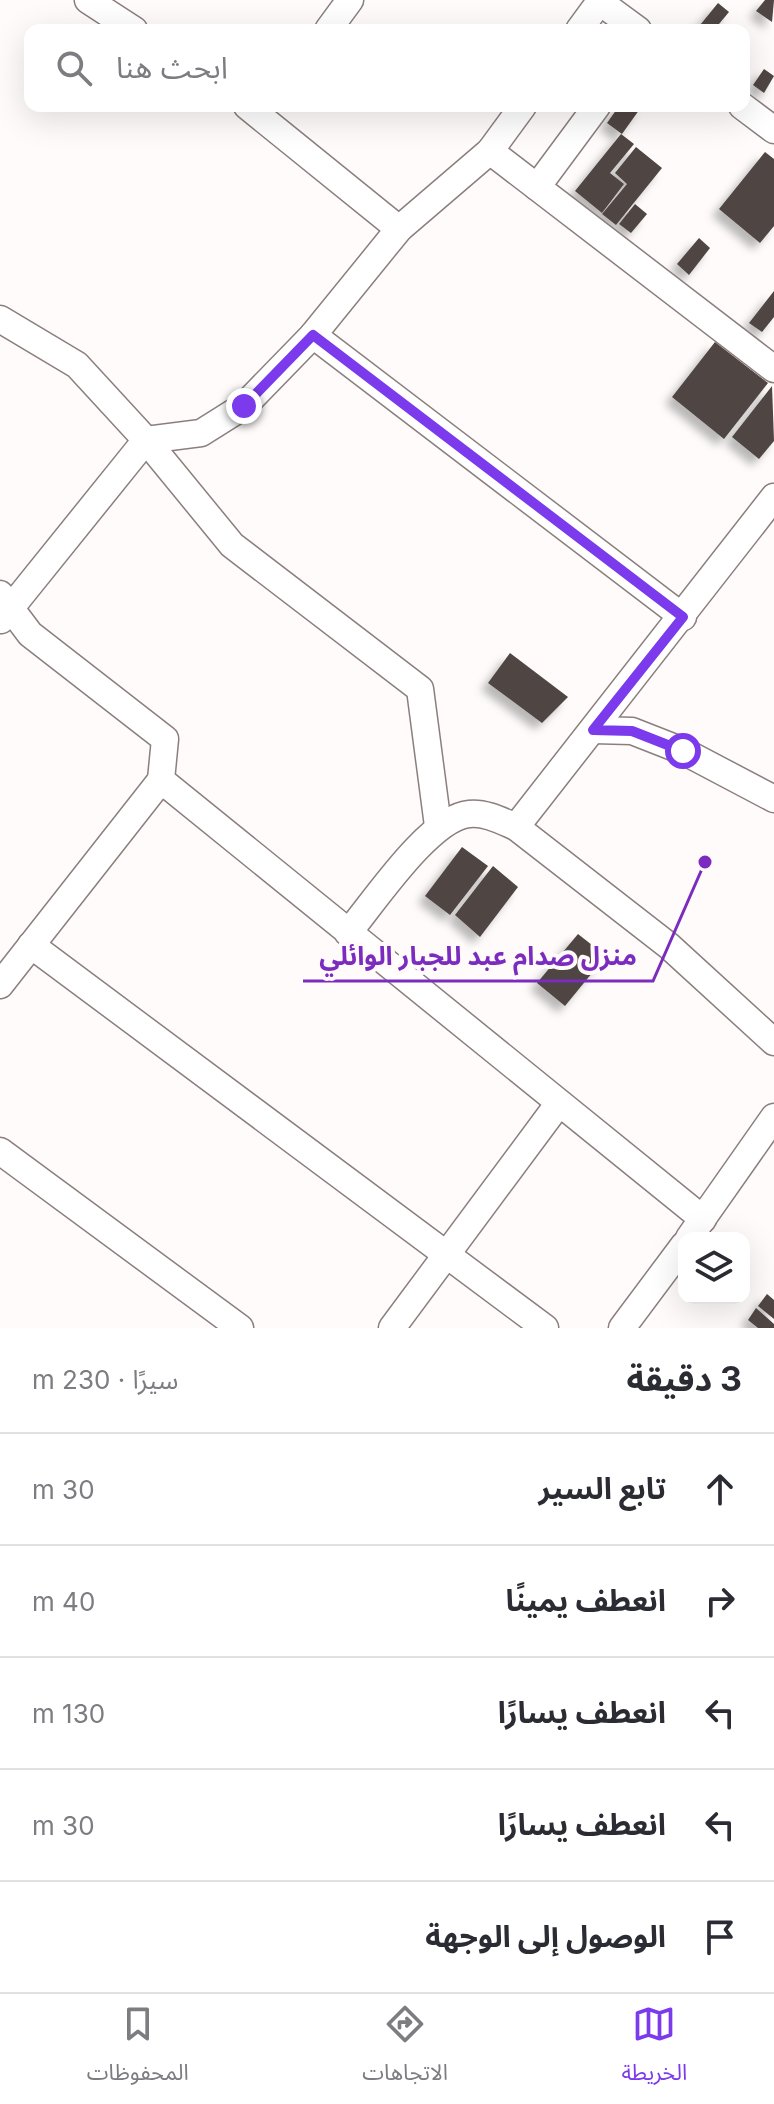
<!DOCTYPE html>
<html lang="ar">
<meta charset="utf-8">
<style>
:root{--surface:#fff;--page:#f2f2f3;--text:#2b2b33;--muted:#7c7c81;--line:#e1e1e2;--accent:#7c3aed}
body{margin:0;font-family:Inter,"Noto Sans Arabic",sans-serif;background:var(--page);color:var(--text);direction:rtl}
.controls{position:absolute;right:24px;bottom:24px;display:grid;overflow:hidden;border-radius:16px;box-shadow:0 8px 32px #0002}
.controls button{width:72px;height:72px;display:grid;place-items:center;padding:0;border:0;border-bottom:2px solid var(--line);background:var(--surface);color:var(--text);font:40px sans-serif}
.stop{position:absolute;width:24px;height:24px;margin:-18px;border:6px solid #7c3aed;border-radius:50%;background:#fff}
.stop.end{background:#7c3aed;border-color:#fff;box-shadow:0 2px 8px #0008}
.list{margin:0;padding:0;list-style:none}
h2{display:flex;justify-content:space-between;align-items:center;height:104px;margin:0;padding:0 32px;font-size:34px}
h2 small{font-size:26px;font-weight:400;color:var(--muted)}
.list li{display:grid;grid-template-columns:52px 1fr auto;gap:24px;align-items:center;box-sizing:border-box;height:112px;padding:0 32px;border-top:2px solid var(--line)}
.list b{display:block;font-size:30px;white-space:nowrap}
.list em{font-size:26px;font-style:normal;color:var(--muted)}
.icon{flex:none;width:44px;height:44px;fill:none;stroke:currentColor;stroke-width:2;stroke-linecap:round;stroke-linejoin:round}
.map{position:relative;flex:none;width:774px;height:1328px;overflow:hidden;direction:ltr}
.search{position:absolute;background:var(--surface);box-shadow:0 8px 32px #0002;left:24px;right:24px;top:24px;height:88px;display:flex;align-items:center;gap:20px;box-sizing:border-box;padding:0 28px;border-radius:16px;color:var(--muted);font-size:30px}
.sheet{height:664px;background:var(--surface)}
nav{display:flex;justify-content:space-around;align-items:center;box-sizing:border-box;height:112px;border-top:2px solid var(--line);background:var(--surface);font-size:22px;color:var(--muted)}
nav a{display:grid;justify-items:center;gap:4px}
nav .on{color:var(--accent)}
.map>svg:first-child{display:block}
</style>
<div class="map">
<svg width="774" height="1328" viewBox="0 0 774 1328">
<defs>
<filter id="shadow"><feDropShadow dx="-7" dy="7" stdDeviation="4" flood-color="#0004"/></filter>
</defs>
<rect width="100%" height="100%" fill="#fefbfa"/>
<g fill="#4f4443" filter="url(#shadow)">
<polygon points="765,0 774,0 772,22 756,11"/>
<polygon points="718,3 729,12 714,30 696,30"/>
<polygon points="764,69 774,76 764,93 753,85"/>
<polygon points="619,106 642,106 622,134 607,123"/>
<polygon points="621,134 634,144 610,173 624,184 602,213 575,191"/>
<polygon points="636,147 662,168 616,225 602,214 627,184 615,173"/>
<polygon points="765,152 774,159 774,226 760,243 719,209"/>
<polygon points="635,204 647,214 631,233 619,224"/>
<polygon points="699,238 710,248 689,275 677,264"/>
<polygon points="774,291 774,317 762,332 749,323"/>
<polygon points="715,342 768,383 724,439 672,397"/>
<polygon points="772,386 774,441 759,459 732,437"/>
<polygon points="510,653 568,697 542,723 488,683"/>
<polygon points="462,847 488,866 450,915 425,896"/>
<polygon points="493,866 518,887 480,937 455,915"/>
<polygon points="578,934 606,956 565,1006 537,983"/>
<polygon points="767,1294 774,1300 774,1319 758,1306"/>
<polygon points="756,1308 774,1324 774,1328 758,1328 748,1320"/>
</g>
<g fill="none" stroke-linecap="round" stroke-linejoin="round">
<g stroke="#8b7f7d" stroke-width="29">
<g id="minor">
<polyline points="88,0 134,30"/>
<polyline points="600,2 638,30"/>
<polyline points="328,30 350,0"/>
<polyline points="579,30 601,0"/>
<polyline points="247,106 399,229"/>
<polyline points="742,106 774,130"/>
<polyline points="490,151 774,369"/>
<polyline points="537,187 597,106"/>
<polyline points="0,319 77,365 146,440 232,545 420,689 438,826"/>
<polyline points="313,335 683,617"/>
<polyline points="0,594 30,634 165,739 161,780 703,1219"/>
<polyline points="1,620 146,440 201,433 244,406 313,335 399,229 490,151 523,106"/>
<polyline points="593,730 632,731 683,751 774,799"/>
<polyline points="516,827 774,497"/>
<path d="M348,933C374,902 429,818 469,814C485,812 502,821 516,827L669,946L774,1042"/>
<polyline points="31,945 545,1328"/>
<polyline points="0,985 161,780"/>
<polyline points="0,1151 240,1328"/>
<polyline points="689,1238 774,1117"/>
<polyline points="392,1328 559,1103"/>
<polyline points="622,1328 684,1245"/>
</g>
</g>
<use href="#minor" stroke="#fff" stroke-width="26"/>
</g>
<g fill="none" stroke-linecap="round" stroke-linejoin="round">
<polyline stroke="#7c3aed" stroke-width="10" points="244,406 313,335 683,617 593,730 632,731 683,751"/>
</g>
<path fill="none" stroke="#7b2cbf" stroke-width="3" d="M705 862L653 981H303"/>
<circle fill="#7b2cbf" stroke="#fefbfa" stroke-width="3" cx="705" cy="862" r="8"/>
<g font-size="26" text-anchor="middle" font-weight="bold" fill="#7b2cbf" stroke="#fefbfa" stroke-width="8" stroke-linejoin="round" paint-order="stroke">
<text x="478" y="965">منزل صدام عبد للجبار الوائلي</text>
</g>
</svg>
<div class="controls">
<button><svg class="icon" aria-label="layers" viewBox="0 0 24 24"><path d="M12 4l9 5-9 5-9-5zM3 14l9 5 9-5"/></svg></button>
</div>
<div class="stop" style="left:683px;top:751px"></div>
<div class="stop end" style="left:244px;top:406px"></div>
<div class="search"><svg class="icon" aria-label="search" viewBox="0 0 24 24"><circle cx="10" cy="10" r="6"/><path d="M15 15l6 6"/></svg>ابحث هنا</div>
</div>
<section class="sheet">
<h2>3 دقيقة<small>سيرًا · 230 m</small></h2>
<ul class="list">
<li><svg class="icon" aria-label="ahead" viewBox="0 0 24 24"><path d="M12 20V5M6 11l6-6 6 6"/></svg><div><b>تابع السير</b></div><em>30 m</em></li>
<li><svg class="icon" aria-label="right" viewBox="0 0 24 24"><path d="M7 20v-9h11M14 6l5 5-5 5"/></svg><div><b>انعطف يمينًا</b></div><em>40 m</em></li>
<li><svg class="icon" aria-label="left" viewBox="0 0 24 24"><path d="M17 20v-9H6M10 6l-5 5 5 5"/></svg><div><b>انعطف يسارًا</b></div><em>130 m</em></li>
<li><svg class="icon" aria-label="left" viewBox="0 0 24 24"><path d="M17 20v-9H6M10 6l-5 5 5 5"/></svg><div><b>انعطف يسارًا</b></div><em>30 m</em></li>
<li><svg class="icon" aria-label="arrive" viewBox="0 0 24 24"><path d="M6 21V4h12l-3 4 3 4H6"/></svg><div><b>الوصول إلى الوجهة</b></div></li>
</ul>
</section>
<nav>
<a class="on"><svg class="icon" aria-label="map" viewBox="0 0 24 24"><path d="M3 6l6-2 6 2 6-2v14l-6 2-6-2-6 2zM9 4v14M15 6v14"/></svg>الخريطة</a>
<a><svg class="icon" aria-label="directions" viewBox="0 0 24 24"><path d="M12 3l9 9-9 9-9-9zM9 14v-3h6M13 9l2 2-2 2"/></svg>الاتجاهات</a>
<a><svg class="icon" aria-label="saved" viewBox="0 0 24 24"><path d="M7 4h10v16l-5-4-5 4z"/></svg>المحفوظات</a>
</nav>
